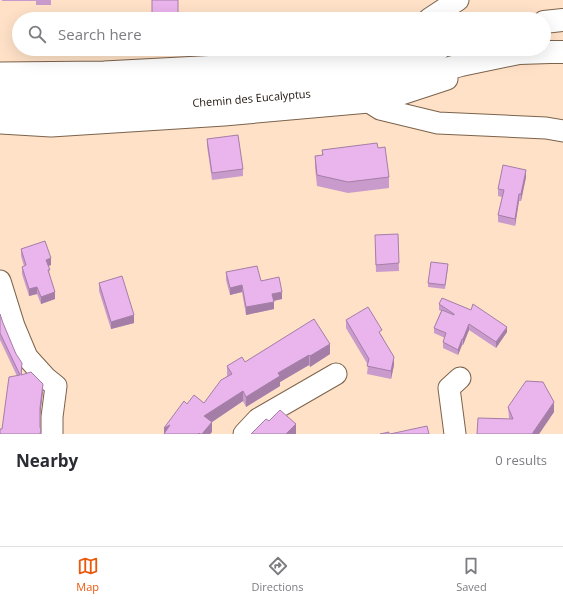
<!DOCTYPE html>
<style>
:root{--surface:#fff;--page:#f2f2f3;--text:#2b2b33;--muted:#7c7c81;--line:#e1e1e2;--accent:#ea580c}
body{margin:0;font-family:"Open Sans",sans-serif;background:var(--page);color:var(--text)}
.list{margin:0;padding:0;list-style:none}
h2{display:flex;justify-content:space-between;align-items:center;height:52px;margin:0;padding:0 16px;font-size:17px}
h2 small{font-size:13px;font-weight:400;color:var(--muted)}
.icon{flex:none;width:22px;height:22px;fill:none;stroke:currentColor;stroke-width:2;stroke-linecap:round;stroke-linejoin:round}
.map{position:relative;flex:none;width:563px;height:434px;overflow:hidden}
.search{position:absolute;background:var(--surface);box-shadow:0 4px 16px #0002;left:12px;right:12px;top:12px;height:44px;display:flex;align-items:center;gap:10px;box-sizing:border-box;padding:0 14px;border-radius:22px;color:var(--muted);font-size:15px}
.sheet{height:112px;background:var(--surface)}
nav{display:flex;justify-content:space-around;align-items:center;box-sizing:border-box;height:56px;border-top:1px solid var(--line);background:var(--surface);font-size:11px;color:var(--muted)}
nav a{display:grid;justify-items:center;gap:2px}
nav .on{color:var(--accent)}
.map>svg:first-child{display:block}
</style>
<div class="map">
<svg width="563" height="434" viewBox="0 0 563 434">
<rect width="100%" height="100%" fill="#fee1c7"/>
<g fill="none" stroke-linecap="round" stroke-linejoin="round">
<g stroke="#7c634c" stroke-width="23">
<g id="minor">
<polyline points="429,19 458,0"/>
<polyline points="0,73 104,72 219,66 367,50 370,49"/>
<polyline points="369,102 380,109 438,123 546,128 563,131"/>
<polyline points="0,123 51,126 224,115 380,101 447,79"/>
<polyline points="0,281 14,326 27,357 46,378 56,386 52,417 52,434"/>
<polyline points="244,434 258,419 336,374"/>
<polyline points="455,434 449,388 460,378"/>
</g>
</g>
<g stroke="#7c634c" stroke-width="24">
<g id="major">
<polyline points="544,22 563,20"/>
<polyline points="0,91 108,89 221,82 372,68 439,49"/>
<path id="s1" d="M0,108L61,109H110L222,101L375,88L461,65L519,53L550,52H563"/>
</g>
</g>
<use href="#minor" stroke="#fff" stroke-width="21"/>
<use href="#major" stroke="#fff" stroke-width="22"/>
</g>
<g fill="#c99bcc">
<polygon points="2,0 51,0 51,5 36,5 36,1 2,1"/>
<polygon points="207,139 243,169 243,176 212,180 207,146"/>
<polygon points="378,148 389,177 389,188 348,193 317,186 315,167 315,156 322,155 322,150"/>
<polygon points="526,177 521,201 519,201 515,226 498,222 498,215 502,197 498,196 498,189"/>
<polygon points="398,234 399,271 376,272 375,242"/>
<polygon points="21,249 51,265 48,266 50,276 55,299 41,304 37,294 29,296 22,274 22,267 24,266 21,256"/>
<polygon points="448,268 445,289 428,287 428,283"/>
<polygon points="226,272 261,281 282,299 274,301 274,309 246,315 242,292 230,295 226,280"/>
<polygon points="99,283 134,323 111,329 99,291"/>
<polygon points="439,304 507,332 496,348 469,330 463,345 462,345 458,355 443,348 443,342 445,338 434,333 434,328 441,311 439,310"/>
<polygon points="0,314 3,323 22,370 22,375 43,391 40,416 40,427 41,434 2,429 17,376 0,340"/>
<polygon points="314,319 330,354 310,367 309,365 280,382 280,386 246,407 243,401 212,422 212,432 210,434 164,434 187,404 204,403 227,376 227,366 245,362"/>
<polygon points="346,320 382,336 394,365 391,379 367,374 368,365 346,328"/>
<polygon points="508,407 554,412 539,434 509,418"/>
</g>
<g fill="#a47ea6">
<polygon points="526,170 526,177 521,201 521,194"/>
<polygon points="519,194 519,201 515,226 515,219"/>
<polygon points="51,258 51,265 46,267 46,260"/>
<polygon points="242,285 242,292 230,295 230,288"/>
<polygon points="37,287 37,294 29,296 29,289"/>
<polygon points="55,292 55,299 41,304 41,297"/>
<polygon points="282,292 282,299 272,301 272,294"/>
<polygon points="274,302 274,309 246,315 246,307"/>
<polygon points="134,315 134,323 111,329 111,322"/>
<polygon points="469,324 469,330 463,345 463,339"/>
<polygon points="507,327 507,332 496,348 496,342"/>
<polygon points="462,339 462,345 458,355 458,350"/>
<polygon points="330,344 330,354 310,367 310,356"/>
<polygon points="309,355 309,365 280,382 280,386 246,407 246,397 278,373"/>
<polygon points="394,357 394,365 391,379 391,371"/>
<polygon points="43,384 43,391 40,416 40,408"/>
<polygon points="243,391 243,401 212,422 212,432 210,434 202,434 204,416"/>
<polygon points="554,402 554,412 539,434 532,434"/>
<polygon points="296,424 296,434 286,434"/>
<polygon points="170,425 164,434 164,428"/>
</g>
<g fill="#eab4ed" stroke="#a47ea6">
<rect x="152" y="0" width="26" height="19"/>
<polygon points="238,135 243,169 212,173 207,139"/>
<polygon points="377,143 378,148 385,147 389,177 348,182 317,175 315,156 323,155 322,150"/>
<polygon points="503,165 526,170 521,194 519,194 515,219 498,215 504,190 498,189"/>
<polygon points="398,234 399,263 376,265 375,235"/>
<polygon points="45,241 51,258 46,260 50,270 48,270 55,292 41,297 37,287 29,289 22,267 26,265 21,249"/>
<polygon points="431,262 448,264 445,285 428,283"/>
<polygon points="257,266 261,281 279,277 282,292 272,294 274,302 246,307 242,285 230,288 226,272"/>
<polygon points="122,276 134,315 111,322 99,283"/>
<polygon points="442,298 471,310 473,304 507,327 496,342 469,324 463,339 462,339 458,350 443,342 446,333 434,328 442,310 454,315 454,314 439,304"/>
<polygon points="368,307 382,330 379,332 394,357 391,371 367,366 369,359 346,320"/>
<polygon points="0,314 3,323 16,354 22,363 21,375 31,372 43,384 40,408 40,427 41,430 40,434 0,434 0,429 2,429 9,377 20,375 0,333"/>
<polygon points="314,319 330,344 310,356 309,355 278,373 280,376 246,397 243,391 204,416 212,422 202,434 200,434 199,433 198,434 164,434 170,425 164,428 184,401 187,404 194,395 204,403 221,380 232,374 227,366 242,357 245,362"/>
<polygon points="526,381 543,382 554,402 532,434 477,434 478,418 513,419 508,407"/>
<polygon points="280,410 296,424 286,434 251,434 266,419 269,421"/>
<polygon points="427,426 429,434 390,434"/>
<polygon points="389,432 389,434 380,434"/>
</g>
<g text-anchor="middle" stroke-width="4" stroke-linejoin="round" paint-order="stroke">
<g font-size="11" fill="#1c1209" stroke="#fee1c7">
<text dy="4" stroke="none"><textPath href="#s1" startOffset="252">Chemin des Eucalyptus</textPath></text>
</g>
</g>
</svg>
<div class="search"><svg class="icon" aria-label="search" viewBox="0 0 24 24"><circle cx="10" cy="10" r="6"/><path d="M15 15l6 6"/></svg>Search here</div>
</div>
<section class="sheet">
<h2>Nearby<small>0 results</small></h2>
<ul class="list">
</ul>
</section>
<nav>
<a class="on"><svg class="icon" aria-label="map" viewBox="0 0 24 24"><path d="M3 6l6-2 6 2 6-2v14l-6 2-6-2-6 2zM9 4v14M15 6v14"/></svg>Map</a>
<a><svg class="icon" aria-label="directions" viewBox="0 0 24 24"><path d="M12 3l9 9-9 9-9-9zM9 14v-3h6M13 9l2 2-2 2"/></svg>Directions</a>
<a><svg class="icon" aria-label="saved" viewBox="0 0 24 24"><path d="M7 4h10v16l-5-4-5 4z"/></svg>Saved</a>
</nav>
